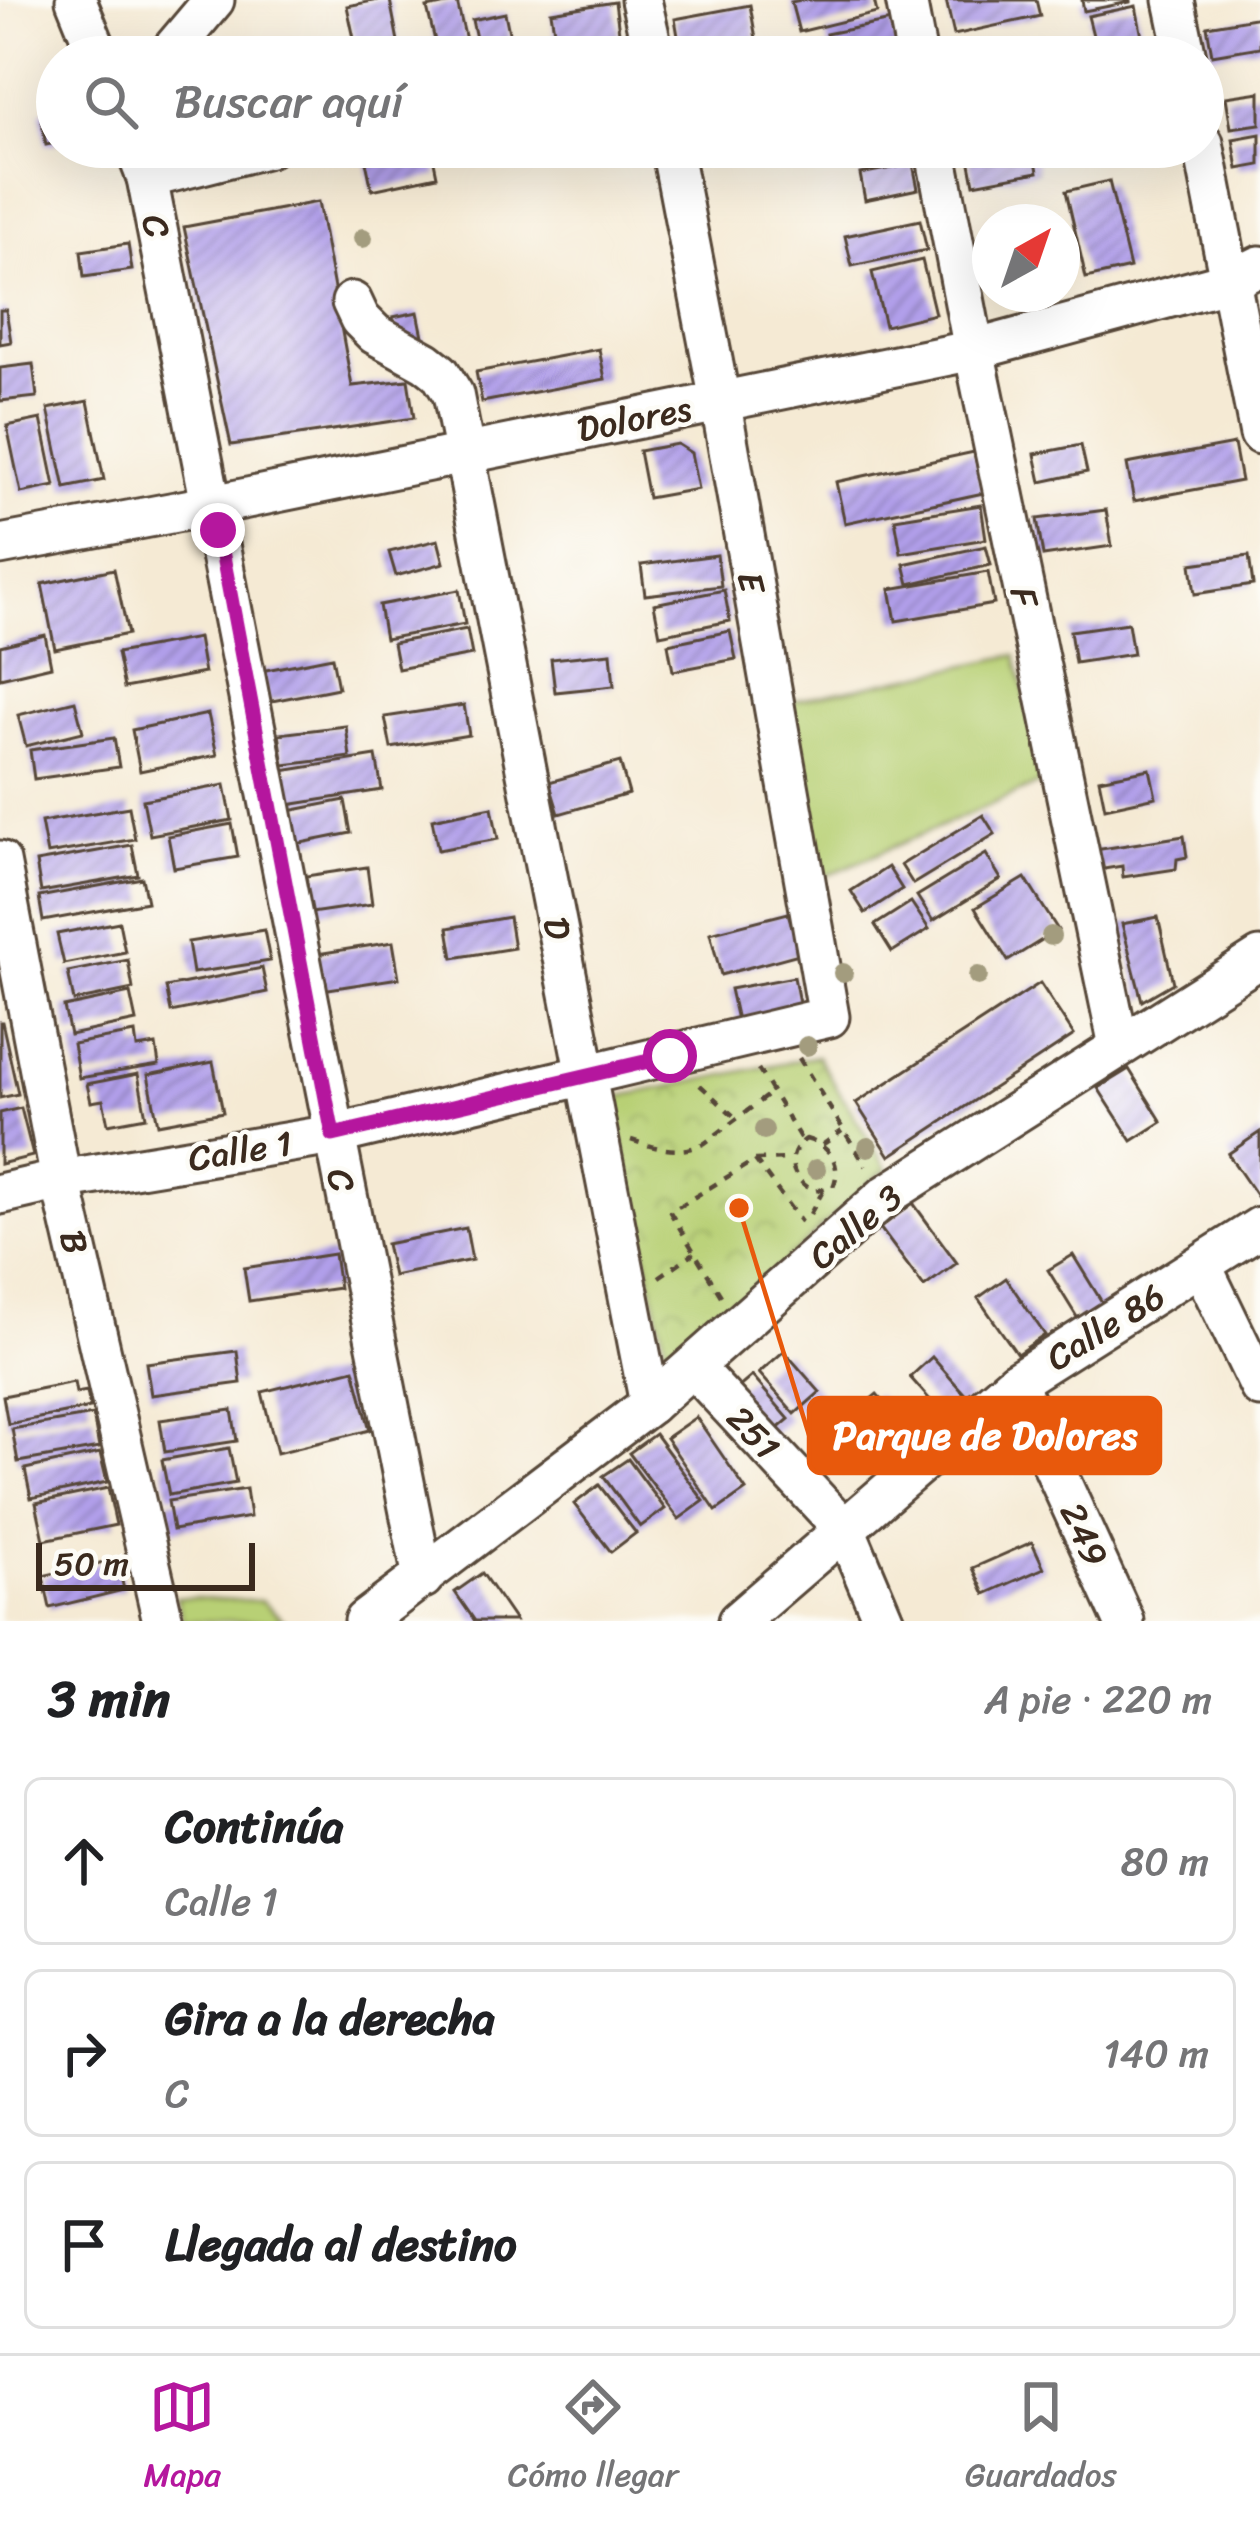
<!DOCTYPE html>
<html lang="es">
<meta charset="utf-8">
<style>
:root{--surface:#fff;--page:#f6f6f6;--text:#202124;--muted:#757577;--line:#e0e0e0;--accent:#b5179e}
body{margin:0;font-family:Sriracha,sans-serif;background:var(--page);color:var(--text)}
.compass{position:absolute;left:972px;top:204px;width:108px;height:108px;border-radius:50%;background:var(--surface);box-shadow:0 12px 48px #0002;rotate:40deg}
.scale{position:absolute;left:36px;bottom:30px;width:219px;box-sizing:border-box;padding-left:12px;border:6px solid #3b2a1e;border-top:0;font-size:33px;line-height:42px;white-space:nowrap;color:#3b2a1e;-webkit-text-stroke:9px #fdfcf7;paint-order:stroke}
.stop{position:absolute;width:36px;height:36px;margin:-27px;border:9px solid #b5179e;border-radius:50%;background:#fff}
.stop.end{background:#b5179e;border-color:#fff;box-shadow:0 3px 12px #0008}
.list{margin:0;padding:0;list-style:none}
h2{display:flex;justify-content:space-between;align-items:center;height:156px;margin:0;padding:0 48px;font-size:51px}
h2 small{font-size:39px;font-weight:400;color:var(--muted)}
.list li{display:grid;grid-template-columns:78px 1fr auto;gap:36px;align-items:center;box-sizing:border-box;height:168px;margin:0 24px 24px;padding:0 24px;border:3px solid var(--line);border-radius:18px}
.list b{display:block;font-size:45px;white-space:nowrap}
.list p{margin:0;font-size:39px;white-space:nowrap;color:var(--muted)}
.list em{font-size:39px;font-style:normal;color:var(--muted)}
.icon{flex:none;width:66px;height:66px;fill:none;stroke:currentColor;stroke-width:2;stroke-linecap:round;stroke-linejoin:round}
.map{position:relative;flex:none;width:1260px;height:1621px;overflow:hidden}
.search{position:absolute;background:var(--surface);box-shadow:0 12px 48px #0002;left:36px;right:36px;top:36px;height:132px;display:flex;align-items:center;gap:30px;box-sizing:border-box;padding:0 42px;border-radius:66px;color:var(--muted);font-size:45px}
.sheet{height:732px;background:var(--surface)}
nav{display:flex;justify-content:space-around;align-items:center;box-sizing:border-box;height:168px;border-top:3px solid var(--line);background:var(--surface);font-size:33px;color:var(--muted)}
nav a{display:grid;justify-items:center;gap:6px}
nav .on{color:var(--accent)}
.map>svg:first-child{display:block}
</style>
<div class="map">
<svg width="1260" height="1621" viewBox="0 0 1260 1621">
<defs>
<pattern id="park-crowns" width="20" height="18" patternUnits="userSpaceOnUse" patternTransform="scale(3)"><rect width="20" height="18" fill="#b8d075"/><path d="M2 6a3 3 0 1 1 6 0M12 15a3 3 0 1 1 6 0" fill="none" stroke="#9fb365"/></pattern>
<pattern id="building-hatch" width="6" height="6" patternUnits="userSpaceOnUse" patternTransform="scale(3)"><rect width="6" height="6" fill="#b19fea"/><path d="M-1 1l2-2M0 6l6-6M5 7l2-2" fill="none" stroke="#9182bd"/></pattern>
</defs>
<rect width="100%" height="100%" fill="#fdfcf7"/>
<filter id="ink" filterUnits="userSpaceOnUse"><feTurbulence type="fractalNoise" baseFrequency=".00833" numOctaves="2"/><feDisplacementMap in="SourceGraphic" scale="24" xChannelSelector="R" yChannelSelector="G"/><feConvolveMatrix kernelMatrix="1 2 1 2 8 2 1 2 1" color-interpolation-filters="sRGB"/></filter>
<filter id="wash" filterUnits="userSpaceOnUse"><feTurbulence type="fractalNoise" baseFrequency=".004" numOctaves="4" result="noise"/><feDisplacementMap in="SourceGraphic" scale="48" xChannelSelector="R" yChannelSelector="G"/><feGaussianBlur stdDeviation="2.7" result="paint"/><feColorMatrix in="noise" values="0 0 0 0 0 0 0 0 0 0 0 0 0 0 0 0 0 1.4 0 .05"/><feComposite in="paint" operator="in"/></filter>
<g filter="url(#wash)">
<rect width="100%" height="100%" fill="#f5ead4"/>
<g fill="#b8d075" stroke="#7a7d4a" stroke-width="3">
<polygon points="1016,655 1045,781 819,879 788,702"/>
<polygon points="176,1597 262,1601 285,1621 183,1621"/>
</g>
<polygon fill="url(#park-crowns)" stroke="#7a7d4a" stroke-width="3" points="817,1056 888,1170 870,1181 673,1369 669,1365 613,1098"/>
<g id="blocks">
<g fill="url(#building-hatch)">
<polygon points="378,0 390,0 401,57 358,57 347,6"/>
<polygon points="801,0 874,0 877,13 799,32 791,2"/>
<polygon points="946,0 1036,0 1040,16 954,35"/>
<polygon points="1082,0 1130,0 1130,2 1084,11"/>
<polygon points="457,2 470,57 439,57 427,8"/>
<polygon points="615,2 621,47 558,56 551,12"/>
<polygon points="750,5 756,39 681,53 675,19"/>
<polygon points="1136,6 1142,37 1096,47 1088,16"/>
<polygon points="505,13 514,57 480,57 472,20"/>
<polygon points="1260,17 1260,47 1212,55 1207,26"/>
<polygon points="891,21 898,49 861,57 831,57 826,34"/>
<polygon points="1260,92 1260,124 1231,128 1226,97"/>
<polygon points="57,109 57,143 46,145 40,112"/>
<polygon points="1260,134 1260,165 1238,169 1233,139"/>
<polygon points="413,147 431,147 437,176 372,190 365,157"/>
<polygon points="1006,147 1034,147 1038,172 974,184 968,153"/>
<polygon points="913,164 918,189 865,200 860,174"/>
<polygon points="1109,181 1130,268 1086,278 1066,191"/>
<polygon points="318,202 352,386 408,380 414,418 231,445 184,227"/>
<polygon points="920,220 927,250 852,266 845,236"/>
<polygon points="128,244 132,270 84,277 81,251"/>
<polygon points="922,260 935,314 885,326 872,272"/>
<polygon points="0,310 6,310 11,342 0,344"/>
<polygon points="418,312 424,341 399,346 393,317"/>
<polygon points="599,349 605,379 482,402 476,372"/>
<polygon points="33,364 37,397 0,401 0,368"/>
<polygon points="88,401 104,480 65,488 48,409"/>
<polygon points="41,419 55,486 21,493 7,426"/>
<polygon points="677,444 691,453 698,489 648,498 639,451"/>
<polygon points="1234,444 1241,481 1134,501 1127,464"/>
<polygon points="1081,445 1087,472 1041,482 1035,454"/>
<polygon points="974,452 983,493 845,523 836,482"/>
<polygon points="981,505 986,539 901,553 895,519"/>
<polygon points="1106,510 1112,546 1043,556 1037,519"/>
<polygon points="438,540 444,563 396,576 389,552"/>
<polygon points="986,546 991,565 909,584 904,564"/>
<polygon points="717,555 721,586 645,595 641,565"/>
<polygon points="1249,556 1253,585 1195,594 1191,564"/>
<polygon points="114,569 128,634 55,649 42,584"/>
<polygon points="988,572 994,604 896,621 890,589"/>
<polygon points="459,590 465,624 385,639 379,605"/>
<polygon points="724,590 730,621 660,635 654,604"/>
<polygon points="1128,623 1133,654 1075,663 1070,631"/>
<polygon points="467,629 472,655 398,669 393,643"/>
<polygon points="730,631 736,659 673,671 668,644"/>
<polygon points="45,635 51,666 0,678 0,646"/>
<polygon points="198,638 204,673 124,688 117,653"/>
<polygon points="611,653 614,686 555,692 551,659"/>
<polygon points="332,657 338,688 267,702 261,671"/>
<polygon points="75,701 83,732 26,746 18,715"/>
<polygon points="464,705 469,735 391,748 385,717"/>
<polygon points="208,714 217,755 140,771 132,730"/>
<polygon points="346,726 350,757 284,765 279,734"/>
<polygon points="114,738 119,767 34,779 30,750"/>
<polygon points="376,756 382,790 288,805 282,771"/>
<polygon points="620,762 629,794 559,814 549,782"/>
<polygon points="1150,769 1156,797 1105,808 1099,779"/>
<polygon points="225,785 232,820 150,835 143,800"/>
<polygon points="345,800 351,833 296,844 289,811"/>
<polygon points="129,807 135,839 47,854 41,822"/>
<polygon points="492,807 498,839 438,850 432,819"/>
<polygon points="983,815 995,834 913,884 901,865"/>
<polygon points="232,824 238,857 174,868 168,836"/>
<polygon points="1184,836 1187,857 1177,859 1176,869 1123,877 1122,866 1098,870 1095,850"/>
<polygon points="132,845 138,875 41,892 36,862"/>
<polygon points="986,854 1001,879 933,921 917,896"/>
<polygon points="367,867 372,904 311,913 306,876"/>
<polygon points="888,867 902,889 865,913 851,891"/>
<polygon points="142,878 147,902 43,921 39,897"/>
<polygon points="1025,878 1058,930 1008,961 975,908"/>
<polygon points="911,902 929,929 892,952 875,925"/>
<polygon points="788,913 793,930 804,931 810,951 721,975 710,933"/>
<polygon points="509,917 514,948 453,958 448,928"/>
<polygon points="1158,917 1173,983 1142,1001 1122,924"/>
<polygon points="119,922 125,952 64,964 57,934"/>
<polygon points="264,930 270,961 193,973 188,942"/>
<polygon points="393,942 399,978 322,990 317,954"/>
<polygon points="128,960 133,989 74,1001 68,972"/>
<polygon points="262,968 267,992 171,1012 166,987"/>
<polygon points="794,977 800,1008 737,1020 730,989"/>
<polygon points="1040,983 1074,1035 890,1156 856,1103"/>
<polygon points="130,993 136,1021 70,1035 64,1007"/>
<polygon points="0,1022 2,1022 18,1094 0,1098"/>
<polygon points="135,1033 137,1048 156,1045 159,1065 79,1078 73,1044"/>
<polygon points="213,1062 223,1112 158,1124 148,1075"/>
<polygon points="1129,1069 1162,1122 1132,1141 1098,1088"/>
<polygon points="138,1074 146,1117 108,1124 103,1100 91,1102 87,1084"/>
<polygon points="21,1108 33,1156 0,1164 0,1113"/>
<polygon points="1260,1132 1260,1201 1228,1154"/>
<polygon points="913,1203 957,1263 924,1287 880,1228"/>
<polygon points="466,1228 472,1260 393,1276 386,1244"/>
<polygon points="334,1254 339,1288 249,1301 244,1268"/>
<polygon points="1073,1255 1105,1307 1080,1322 1048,1270"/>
<polygon points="1006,1278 1045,1335 1017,1354 978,1298"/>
<polygon points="237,1351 241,1383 151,1395 146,1363"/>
<polygon points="784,1351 820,1392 795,1414 759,1373"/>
<polygon points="932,1357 969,1399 947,1419 910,1377"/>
<polygon points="354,1369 370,1430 277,1453 262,1392"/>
<polygon points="752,1376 789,1419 768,1437 730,1395"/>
<polygon points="74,1382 76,1393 87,1391 90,1408 8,1424 3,1396"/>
<polygon points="877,1394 921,1446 894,1469 849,1417"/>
<polygon points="232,1410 237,1441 165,1452 160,1420"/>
<polygon points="93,1415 99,1448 18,1462 12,1429"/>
<polygon points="696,1417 746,1490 716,1511 666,1438"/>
<polygon points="655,1434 704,1501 679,1519 629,1453"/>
<polygon points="229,1448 236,1483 169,1495 162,1460"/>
<polygon points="100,1453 107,1482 31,1498 25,1469"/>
<polygon points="628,1459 665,1509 640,1527 603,1476"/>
<polygon points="599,1485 636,1533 611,1552 574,1504"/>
<polygon points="108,1488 116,1525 44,1540 36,1503"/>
<polygon points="246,1489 250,1517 173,1530 168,1501"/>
<polygon points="1032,1542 1044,1568 985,1594 973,1568"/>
<polygon points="117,1559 124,1590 50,1608 43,1576"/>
<polygon points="482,1573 515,1621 475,1621 455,1592"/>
</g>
</g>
</g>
<g filter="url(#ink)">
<use href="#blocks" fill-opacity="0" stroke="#574739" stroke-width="3"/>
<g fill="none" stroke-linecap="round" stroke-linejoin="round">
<g stroke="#574739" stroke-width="45">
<g id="minor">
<polyline points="76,0 99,57"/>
<polyline points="641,0 654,57"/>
<polyline points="906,0 917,57"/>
<polyline points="1174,0 1186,57"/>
<polyline points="166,57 214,0"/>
<polyline points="1203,143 1260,434"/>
<path d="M135,147L147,178C241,644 328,1112 423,1578"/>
<polyline points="935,147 974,350 1119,1046"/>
<polyline points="147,178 269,147"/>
<polyline points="352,302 360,319 375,334 426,362 440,373 453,394 650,1404"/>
<polyline points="0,545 213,505 974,350 1230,281 1260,266"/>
<polyline points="0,861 61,1180 163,1621"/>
<polyline points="0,1194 61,1180 333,1135 829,1017 725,427 671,147"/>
<polyline points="1201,1265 1260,1387"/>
<polyline points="694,1368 846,1531 884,1621"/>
<polyline points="1015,1382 1124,1621"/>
<polyline points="364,1621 650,1404 885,1196 1260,958"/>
<polyline points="738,1621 1015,1382 1260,1227"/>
</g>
</g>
<g stroke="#574739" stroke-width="4.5" stroke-dasharray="9 9" stroke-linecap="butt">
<polyline points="799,1058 866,1166"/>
<polyline points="758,1069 802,1141"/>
<polyline points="700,1085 736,1118"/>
<path d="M806,1139C829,1145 843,1164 833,1187L814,1191C790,1179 784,1155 806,1139Z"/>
<path d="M631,1140C656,1148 680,1156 705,1143L772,1092"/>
<polyline points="822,1145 842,1131"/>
<polyline points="755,1160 801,1222"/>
<polyline points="810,1214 823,1191"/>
<polyline points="659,1277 694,1253"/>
<polyline points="721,1296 670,1212 755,1160 791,1159"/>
</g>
<use href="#minor" stroke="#fff" stroke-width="39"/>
</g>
<g fill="#a39c7e">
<circle cx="363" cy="238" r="10"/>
<circle cx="1051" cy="936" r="10"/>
<circle cx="843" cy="973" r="10"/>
<circle cx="978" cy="976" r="10"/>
<circle cx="807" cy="1046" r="10"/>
<circle cx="764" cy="1130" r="10"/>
<circle cx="868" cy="1147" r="10"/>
<circle cx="816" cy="1169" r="10"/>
</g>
</g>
<g fill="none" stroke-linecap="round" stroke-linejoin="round" filter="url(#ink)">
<polyline stroke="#b5179e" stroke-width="15" points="218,530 333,1135 670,1056"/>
</g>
<g text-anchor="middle" stroke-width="9" stroke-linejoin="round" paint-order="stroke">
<g font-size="36" fill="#3b2a1e" stroke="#fdfcf7">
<text transform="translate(157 226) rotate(79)" y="13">C</text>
<text transform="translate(634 418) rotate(-11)" y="13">Dolores</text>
<text transform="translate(752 582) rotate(80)" y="13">E</text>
<text transform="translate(1025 597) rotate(78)" y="13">F</text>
<text transform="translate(558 928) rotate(79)" y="13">D</text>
<text transform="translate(240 1150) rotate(-9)" y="13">Calle 1</text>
<text transform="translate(342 1180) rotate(79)" y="13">C</text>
<text transform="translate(855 1226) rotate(-40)" y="13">Calle 3</text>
<text transform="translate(75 1242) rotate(77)" y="13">B</text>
<text transform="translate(1105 1326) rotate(-32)" y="13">Calle 86</text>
<text transform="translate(754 1432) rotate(47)" y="13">251</text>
<text transform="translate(1085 1534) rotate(65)" y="13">249</text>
</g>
</g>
<path fill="none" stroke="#e8590c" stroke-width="4.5" d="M739 1208L809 1435"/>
<circle fill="#e8590c" stroke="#fdfcf7" stroke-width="4.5" cx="739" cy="1208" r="12"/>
<rect fill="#e8590c" stroke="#e8590c" stroke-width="4.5" x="809" y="1398" width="351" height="75" rx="12"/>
<g font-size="39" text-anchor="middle" font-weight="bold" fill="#fff">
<text x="985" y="1449">Parque de Dolores</text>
</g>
</svg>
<svg class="compass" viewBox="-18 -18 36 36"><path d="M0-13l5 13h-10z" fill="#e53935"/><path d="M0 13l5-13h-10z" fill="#757577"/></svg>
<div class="scale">50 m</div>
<div class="stop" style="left:670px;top:1056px"></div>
<div class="stop end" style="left:218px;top:530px"></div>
<div class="search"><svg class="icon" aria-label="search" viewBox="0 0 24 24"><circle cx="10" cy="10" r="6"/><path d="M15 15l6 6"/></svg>Buscar aquí</div>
</div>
<section class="sheet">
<h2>3 min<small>A pie · 220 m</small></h2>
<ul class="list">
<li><svg class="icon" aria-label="ahead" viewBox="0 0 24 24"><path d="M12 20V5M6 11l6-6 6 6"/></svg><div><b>Continúa</b><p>Calle 1</p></div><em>80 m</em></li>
<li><svg class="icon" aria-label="right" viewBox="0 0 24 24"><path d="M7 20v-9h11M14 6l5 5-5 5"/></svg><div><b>Gira a la derecha</b><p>C</p></div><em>140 m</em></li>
<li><svg class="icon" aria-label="arrive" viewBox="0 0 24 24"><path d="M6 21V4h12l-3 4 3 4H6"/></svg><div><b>Llegada al destino</b></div></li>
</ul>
</section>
<nav>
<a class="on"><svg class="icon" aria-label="map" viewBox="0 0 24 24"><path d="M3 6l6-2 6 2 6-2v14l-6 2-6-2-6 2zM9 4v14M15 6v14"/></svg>Mapa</a>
<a><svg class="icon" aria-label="directions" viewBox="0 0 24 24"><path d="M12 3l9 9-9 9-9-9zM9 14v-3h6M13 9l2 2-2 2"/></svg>Cómo llegar</a>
<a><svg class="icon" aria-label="saved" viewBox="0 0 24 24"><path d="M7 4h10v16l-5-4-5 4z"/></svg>Guardados</a>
</nav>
